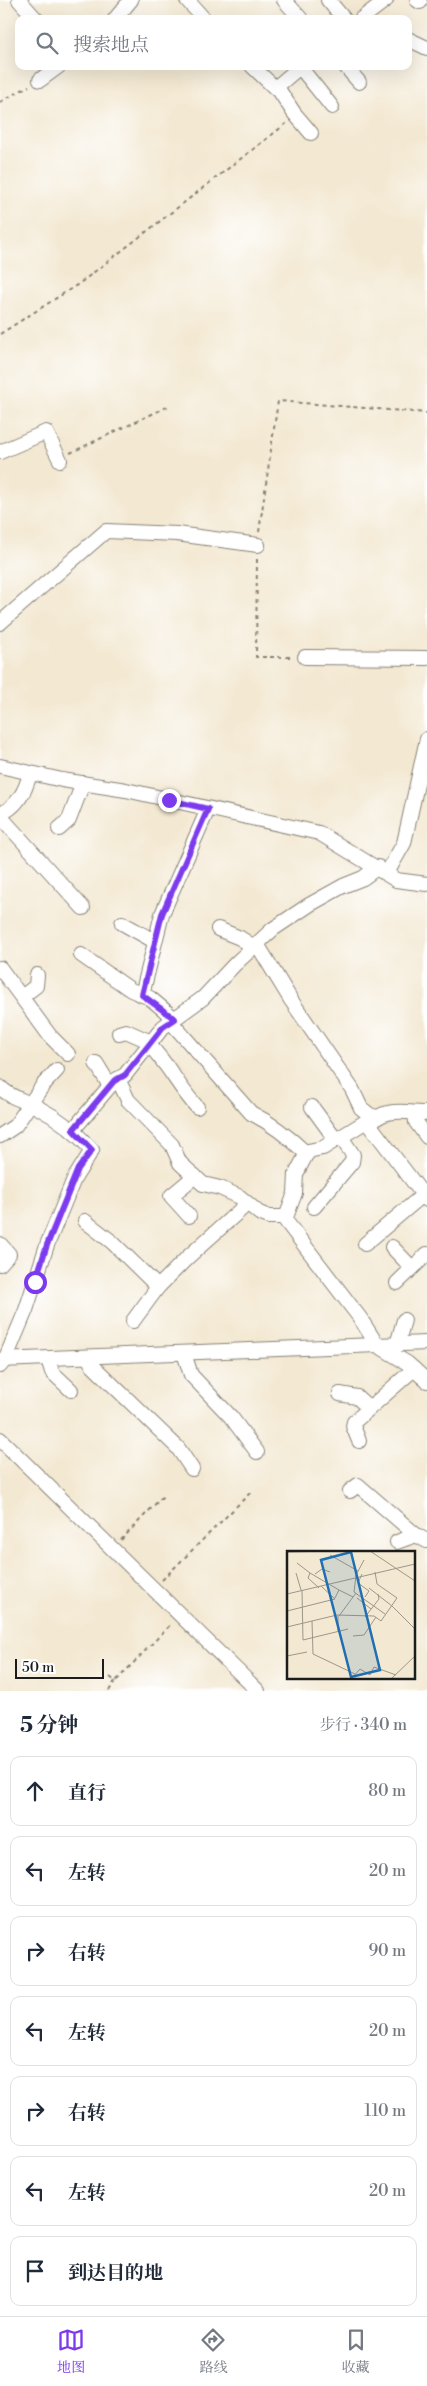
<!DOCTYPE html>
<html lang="zh">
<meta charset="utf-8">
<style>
:root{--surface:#fff;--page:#f6f6f7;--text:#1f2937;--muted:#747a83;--line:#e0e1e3;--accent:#7c3aed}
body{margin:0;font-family:"Libre Bodoni","Noto Serif SC",serif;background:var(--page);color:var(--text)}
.scale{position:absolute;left:15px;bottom:12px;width:89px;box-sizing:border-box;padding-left:5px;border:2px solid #1c1c1c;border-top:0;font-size:14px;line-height:18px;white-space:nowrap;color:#1c1c1c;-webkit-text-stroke:4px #fff;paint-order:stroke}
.stop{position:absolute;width:15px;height:15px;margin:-11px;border:4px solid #7c3aed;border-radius:50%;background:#fff}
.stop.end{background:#7c3aed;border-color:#fff;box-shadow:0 1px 5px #0008}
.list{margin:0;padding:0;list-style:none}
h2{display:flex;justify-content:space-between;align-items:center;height:65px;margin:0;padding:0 20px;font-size:21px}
h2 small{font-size:16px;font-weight:400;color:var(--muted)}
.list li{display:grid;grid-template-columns:32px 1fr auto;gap:15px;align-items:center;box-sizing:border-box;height:70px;margin:0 10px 10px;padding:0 10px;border:1px solid var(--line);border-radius:10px}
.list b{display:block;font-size:19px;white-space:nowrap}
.list em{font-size:16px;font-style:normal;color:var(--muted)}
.icon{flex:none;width:28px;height:28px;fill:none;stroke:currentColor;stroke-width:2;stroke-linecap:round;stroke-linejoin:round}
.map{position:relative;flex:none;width:427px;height:1691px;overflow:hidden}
.search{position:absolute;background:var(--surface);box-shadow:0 5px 20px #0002;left:15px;right:15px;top:15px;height:55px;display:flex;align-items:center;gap:12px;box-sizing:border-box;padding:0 18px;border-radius:10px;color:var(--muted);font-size:19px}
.sheet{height:625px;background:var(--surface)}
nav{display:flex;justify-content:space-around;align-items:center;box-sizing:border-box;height:70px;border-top:1px solid var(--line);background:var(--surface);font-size:14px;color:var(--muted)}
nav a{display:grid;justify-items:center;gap:2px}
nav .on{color:var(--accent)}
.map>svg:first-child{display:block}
</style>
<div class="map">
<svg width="427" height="1691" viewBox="0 0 427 1691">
<rect width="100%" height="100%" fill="#fff"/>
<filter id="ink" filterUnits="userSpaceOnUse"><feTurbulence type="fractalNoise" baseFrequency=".02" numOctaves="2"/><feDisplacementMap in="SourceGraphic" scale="10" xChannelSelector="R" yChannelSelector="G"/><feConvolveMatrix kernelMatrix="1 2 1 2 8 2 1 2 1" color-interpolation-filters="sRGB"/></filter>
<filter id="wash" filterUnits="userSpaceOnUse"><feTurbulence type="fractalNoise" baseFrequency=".0096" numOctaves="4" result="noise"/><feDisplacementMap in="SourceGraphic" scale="20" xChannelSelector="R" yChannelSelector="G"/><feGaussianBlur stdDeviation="1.12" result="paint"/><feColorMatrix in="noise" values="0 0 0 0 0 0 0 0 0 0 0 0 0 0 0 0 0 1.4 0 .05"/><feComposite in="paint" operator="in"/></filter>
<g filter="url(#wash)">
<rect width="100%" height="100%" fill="#f3e8d1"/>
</g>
<g filter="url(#ink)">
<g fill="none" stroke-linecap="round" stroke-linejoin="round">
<g stroke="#888276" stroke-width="16">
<g id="street">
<polyline points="19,0 36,19"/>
<polyline points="187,0 204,19"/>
<polyline points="284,0 301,19"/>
<polyline points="328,0 344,19"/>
<polyline points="417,0 420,2"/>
<polyline points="115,19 131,0"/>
<polyline points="361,19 386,0"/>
<polyline points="408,39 427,48"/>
<polyline points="252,66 275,88 301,66"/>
<polyline points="345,66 359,82"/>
<polyline points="300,67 332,107"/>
<polyline points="40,80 59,66"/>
<polyline points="277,87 294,113 311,133"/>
<polyline points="0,452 46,432 60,460"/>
<polyline points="0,623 106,531 177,534 258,545"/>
<polyline points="305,657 427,658"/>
<polyline points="0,766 62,780 126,790 319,833 396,880 427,884"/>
<path d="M0,814C17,807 26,790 30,773"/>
<polyline points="0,816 83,908"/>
<polyline points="59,829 69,820 83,783"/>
<polyline points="387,873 404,843 427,739"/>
<polyline points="122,923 154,941"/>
<polyline points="218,929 240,938 254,947"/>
<polyline points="257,944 291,1000 352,1089 361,1108 370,1115 376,1117"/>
<polyline points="81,955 131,990 150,998 175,1019"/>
<polyline points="0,968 50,1036 68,1054"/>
<polyline points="142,995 162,914 208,809"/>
<polyline points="23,996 36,986 37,975"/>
<path d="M171,1022L251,1113C273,1124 289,1137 307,1154"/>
<polyline points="119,1033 126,1031 151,1042"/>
<path d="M150,1046C169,1065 179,1088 197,1107"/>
<polyline points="96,1063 110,1086"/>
<polyline points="118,1079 128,1100 172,1145 180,1163 203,1184 220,1188 240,1197 259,1213 269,1217 285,1217"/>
<path d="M0,1087C10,1098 24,1100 37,1107C58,1118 76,1132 92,1150L74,1179L47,1245L26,1310L5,1360L0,1366"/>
<polyline points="312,1107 336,1140"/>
<polyline points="415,1113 416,1122 427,1137"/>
<path d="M427,1113C406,1113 383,1106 370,1125L427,1200"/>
<polyline points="370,1125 365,1122 323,1148 308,1151 296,1174 295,1193 285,1220 360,1318 377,1345 407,1363 427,1381"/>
<polyline points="73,1130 114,1081 125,1075 163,1027 203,998 235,964 273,929 309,905 343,886 363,878 378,867"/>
<polyline points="0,1136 15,1126 43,1085 57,1070"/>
<polyline points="314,1207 352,1162 353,1155 341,1137"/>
<polyline points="189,1216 171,1196 195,1176"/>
<polyline points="85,1221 112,1242 158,1287"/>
<polyline points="0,1244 9,1254 0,1264"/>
<polyline points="365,1244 423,1195"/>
<polyline points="392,1247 412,1268"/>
<polyline points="397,1283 427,1254"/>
<polyline points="133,1321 158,1287 188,1257 247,1204"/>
<polyline points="397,1345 404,1320"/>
<polyline points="184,1353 191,1375 231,1417 257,1452"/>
<polyline points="88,1357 93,1366 178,1448 192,1469"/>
<polyline points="48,1359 52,1372 71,1390"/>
<polyline points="0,1360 427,1343"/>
<polyline points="340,1394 357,1397 369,1408"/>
<polyline points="0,1439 258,1691"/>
<polyline points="359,1441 353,1426 354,1422 414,1369"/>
<polyline points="350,1491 358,1485 416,1535 427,1541"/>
<polyline points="397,1542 416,1535"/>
</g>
</g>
<g stroke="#888276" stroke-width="2" stroke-dasharray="4 4" stroke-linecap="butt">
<polyline points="0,102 29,86"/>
<polyline points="0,334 80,283 287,123"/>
<polyline points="70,453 171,405"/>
<polyline points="259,532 278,401 427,413"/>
<polyline points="257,559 256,657 293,657"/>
<polyline points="121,1540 165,1494"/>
<polyline points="162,1580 253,1490"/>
<polyline points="110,1677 115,1681 118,1679 171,1624"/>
<polyline points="109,1691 115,1681"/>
</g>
<use href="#street" stroke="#fff" stroke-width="14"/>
</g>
</g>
<g fill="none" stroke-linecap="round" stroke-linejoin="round" filter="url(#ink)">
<polyline stroke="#7c3aed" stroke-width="6" points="35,1282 47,1245 78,1169 92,1150 73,1130 114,1081 125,1075 163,1027 175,1019 142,995 162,914 208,809 169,800"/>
</g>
<g transform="translate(287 1551)">
<rect width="128" height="128" fill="#f3e8d1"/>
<path fill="none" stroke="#9d9689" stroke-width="1" d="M83,0L128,30M0,1L48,0M43,4L71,20M77,9L69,24L67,41L98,63M10,12L23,22L21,27L32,37M9,22L14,39M23,22L52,39L48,47M28,23L35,18L43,21M75,23L71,32L82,40L78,46M82,37L105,55M15,39L16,89L61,78M52,39L66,46M0,43L128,13M70,47L84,58M105,55L128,78M0,60L48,48L34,35M52,65L69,42M78,66L92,48L91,43M25,70L26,103L68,123M0,76L50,64L87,65L94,70L110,47L90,33L88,21M51,81V65M66,85L77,84L89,66M0,105L20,101M65,127L73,118L83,124L87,116L109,124M105,127L128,105"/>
<path fill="#1f6fb2" fill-opacity="0.15" stroke="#1f6fb2" stroke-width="2.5" d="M64,1L93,119L64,126L34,9Z"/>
<rect width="128" height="128" fill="none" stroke="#1c1c1c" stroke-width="2.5"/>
</g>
</svg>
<div class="scale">50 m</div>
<div class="stop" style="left:35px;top:1282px"></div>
<div class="stop end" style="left:169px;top:800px"></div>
<div class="search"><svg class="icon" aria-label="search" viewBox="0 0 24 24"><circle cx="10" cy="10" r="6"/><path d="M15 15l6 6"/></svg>搜索地点</div>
</div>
<section class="sheet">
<h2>5 分钟<small>步行 · 340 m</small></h2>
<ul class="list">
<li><svg class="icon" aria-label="ahead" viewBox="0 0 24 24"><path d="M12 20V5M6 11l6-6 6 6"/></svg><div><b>直行</b></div><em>80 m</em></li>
<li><svg class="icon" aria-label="left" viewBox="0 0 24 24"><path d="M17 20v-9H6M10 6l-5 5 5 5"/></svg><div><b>左转</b></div><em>20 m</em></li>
<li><svg class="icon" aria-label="right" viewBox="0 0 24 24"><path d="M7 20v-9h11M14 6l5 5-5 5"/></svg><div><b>右转</b></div><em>90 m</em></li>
<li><svg class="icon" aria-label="left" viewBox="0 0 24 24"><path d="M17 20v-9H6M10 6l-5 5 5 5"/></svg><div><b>左转</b></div><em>20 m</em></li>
<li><svg class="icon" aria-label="right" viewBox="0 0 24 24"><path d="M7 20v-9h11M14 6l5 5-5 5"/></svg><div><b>右转</b></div><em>110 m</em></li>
<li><svg class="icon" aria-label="left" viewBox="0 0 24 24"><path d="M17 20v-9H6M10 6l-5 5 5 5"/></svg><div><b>左转</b></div><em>20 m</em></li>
<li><svg class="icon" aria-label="arrive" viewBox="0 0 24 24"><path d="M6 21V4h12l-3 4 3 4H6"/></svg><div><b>到达目的地</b></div></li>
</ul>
</section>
<nav>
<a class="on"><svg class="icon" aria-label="map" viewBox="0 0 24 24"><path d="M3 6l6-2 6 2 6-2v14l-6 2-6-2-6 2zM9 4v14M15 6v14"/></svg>地图</a>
<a><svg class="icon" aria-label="directions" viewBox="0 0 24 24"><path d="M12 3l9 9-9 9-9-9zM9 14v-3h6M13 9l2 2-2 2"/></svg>路线</a>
<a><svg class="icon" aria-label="saved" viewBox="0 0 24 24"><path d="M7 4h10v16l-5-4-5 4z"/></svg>收藏</a>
</nav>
